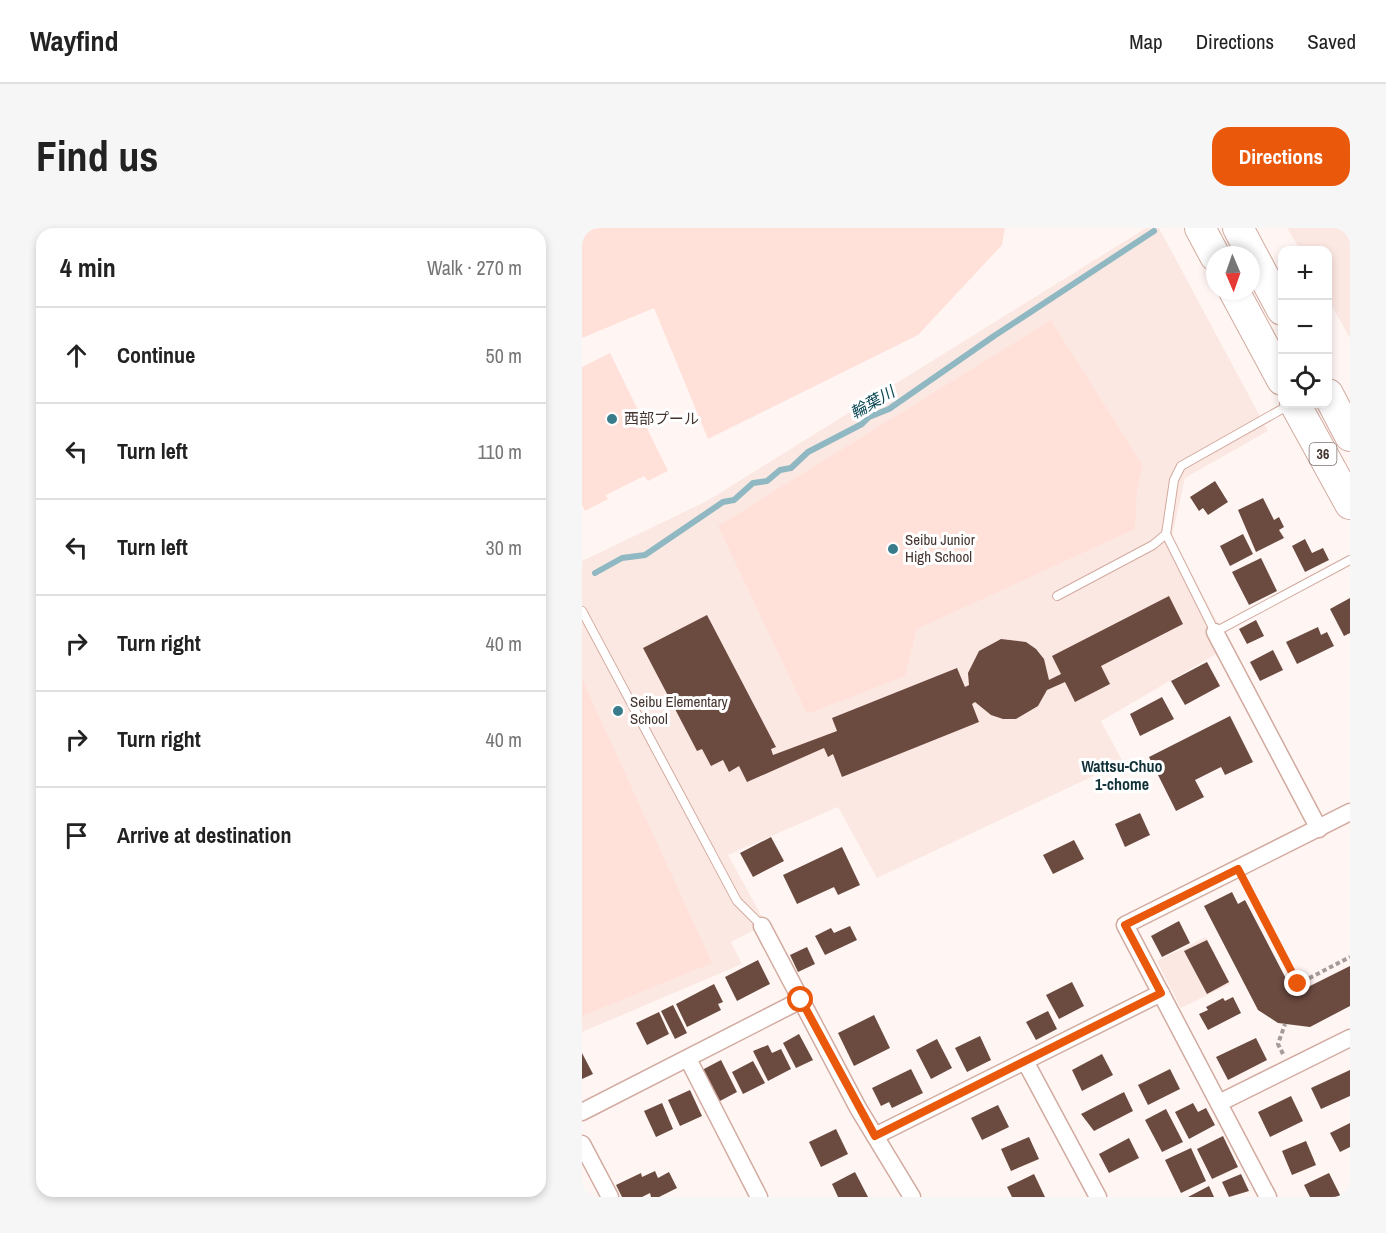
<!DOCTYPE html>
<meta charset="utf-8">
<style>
:root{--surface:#fff;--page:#f6f6f6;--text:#222;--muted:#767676;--line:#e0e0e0;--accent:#ea580c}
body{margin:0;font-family:"Archivo Narrow","Noto Sans JP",sans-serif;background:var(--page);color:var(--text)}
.controls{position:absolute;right:18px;top:18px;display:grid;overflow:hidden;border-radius:12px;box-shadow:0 3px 9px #0003}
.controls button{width:54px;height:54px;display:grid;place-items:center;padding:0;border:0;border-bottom:2px solid var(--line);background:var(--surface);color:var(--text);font:30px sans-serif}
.compass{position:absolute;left:624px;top:18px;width:54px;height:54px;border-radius:50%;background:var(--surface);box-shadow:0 3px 9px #0003;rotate:178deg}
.stop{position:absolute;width:18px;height:18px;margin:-14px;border:4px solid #ea580c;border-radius:50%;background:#fff}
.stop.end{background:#ea580c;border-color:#fff;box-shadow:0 2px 6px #0008}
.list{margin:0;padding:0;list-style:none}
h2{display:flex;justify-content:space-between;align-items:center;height:78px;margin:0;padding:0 24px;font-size:26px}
h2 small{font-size:20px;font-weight:400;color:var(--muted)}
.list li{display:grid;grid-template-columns:39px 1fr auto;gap:18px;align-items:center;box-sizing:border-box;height:96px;padding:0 24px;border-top:2px solid var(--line)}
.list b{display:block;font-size:22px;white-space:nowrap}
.list em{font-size:20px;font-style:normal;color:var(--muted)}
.icon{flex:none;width:33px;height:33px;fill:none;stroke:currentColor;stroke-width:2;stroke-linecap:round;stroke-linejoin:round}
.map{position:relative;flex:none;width:768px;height:969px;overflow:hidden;border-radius:18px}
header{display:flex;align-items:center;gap:36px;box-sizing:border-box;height:84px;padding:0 30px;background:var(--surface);border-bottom:2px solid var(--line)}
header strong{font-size:28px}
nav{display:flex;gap:33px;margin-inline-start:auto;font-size:21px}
.intro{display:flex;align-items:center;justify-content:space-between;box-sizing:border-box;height:144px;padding:0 36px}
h1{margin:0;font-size:42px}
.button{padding:15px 27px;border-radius:18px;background:var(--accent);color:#fff;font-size:21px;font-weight:700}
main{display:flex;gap:36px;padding:0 36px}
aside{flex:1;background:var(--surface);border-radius:18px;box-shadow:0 3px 9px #0003}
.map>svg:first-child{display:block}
</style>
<header>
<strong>Wayfind</strong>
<nav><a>Map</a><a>Directions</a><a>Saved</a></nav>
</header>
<div class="intro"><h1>Find us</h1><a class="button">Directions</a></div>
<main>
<aside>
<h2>4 min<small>Walk · 270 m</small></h2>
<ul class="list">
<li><svg class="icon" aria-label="ahead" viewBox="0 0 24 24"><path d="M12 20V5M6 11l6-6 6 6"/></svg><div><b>Continue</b></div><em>50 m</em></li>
<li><svg class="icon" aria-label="left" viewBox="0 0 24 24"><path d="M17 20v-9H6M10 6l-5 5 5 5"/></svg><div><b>Turn left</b></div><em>110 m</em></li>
<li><svg class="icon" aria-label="left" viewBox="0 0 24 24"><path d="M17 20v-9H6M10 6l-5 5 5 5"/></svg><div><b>Turn left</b></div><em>30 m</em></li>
<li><svg class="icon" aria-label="right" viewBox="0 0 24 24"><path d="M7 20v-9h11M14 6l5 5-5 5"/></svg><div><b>Turn right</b></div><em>40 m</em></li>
<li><svg class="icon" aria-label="right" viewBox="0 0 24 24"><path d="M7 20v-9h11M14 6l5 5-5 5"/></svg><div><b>Turn right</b></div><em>40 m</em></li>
<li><svg class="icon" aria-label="arrive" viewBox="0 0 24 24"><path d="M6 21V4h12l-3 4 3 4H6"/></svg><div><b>Arrive at destination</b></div></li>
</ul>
</aside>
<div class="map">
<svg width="768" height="969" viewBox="0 0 768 969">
<rect width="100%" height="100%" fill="#fff6f4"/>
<g fill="#fce8e2">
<polygon points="564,0 577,0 686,203 603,250 590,309 648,418 519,493 541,534 295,650 256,579 146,627 184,696 149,714 160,736 0,804 0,333 125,273"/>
<polygon points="705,0 768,0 768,110 746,71 746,22 718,22"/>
<polygon points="624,709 648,756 599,780 575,733"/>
</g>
<g fill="#ffe1d9">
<polygon points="0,0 423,0 420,17 336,107 126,211 72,80 0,110"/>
<polygon points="469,92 561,238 555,260 553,301 335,401 323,448 225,486 136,298"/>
<polygon points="28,125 86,243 66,253 62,248 24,267 26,271 3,283 0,277 0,139"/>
<polygon points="0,451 130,735 0,788"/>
</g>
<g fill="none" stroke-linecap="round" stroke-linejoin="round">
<polyline stroke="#8fb8c2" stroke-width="6" points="13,345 40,330 63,327 141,274 152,272 171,255 185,253 198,242 209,240 226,224 280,196 287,189 307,181 412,108 572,3"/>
</g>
<g fill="#6b4a40">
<polygon points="633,253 646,274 626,287 621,280 617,283 608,269"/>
<polygon points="681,270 692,292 697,289 702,299 697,302 702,310 674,324 656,282"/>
<polygon points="661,306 671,326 648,338 638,318"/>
<polygon points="723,311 730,325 741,320 747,332 723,344 710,318"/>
<polygon points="679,330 695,363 667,377 650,344"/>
<polygon points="587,368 601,396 519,438 528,456 493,474 483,454 465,462 456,478 434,491 421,491 409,487 393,474 390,476 397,494 260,549 251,526 246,529 242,520 165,554 157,538 147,544 141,532 129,538 120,521 115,523 61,420 125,387 194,519 189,521 191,527 255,503 250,490 375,440 383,459 387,457 386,445 397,423 419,411 444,414 454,421 462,431 467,452 479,446 470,428"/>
<polygon points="768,370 768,405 762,408 748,381"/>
<polygon points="674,392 682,408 665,416 657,401"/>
<polygon points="736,399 739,407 745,404 752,418 715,436 704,414"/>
<polygon points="691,422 701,442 678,453 668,434"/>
<polygon points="625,434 638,458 603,477 589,453"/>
<polygon points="580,469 592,491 558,508 548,486"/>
<polygon points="648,488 671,534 643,547 639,539 613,552 622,569 594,583 567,529"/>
<polygon points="558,585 568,607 543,619 533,596"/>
<polygon points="189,609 202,633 171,649 158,625"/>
<polygon points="492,612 502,631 471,646 461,627"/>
<polygon points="260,619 278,657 256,667 252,659 215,676 201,647"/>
<polygon points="650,664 656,676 663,672 712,766 768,738 768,778 728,799 696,795 676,782 622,678"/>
<polygon points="597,693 608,715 580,729 569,708"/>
<polygon points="268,698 275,712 243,727 233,708 249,700 252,705"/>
<polygon points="625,712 647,754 625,766 602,723"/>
<polygon points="225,719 233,736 216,744 208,727"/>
<polygon points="176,732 188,756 155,773 143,749"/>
<polygon points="490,754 502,778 477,791 464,767"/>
<polygon points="132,756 141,774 136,776 139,782 105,799 94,776"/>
<polygon points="651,769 659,785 626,802 617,786 626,782 624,779 641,770 643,773"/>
<polygon points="91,777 105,805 93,811 79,783"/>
<polygon points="466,783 475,801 454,812 444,794"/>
<polygon points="77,784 87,806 65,817 54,795"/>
<polygon points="292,787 308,820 272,838 256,805"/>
<polygon points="217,806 231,832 214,840 201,815"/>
<polygon points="398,808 409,832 385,844 373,820"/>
<polygon points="674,810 685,832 646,852 634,829"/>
<polygon points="355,811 370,840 349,851 334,822"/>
<polygon points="186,817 190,825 199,821 209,841 186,853 171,823"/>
<polygon points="0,825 11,846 0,851"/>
<polygon points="520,826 531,847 500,863 490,842"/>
<polygon points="139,832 155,864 136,874 120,842"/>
<polygon points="171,833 183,855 161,866 150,844"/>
<polygon points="329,841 341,865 310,880 307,874 299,878 290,860"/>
<polygon points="588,841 598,861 566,877 556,857"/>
<polygon points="768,842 768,868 739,881 729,860"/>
<polygon points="108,862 120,888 98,898 86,872"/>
<polygon points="542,864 551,883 512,903 499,886"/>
<polygon points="709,868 721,893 688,909 676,884"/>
<polygon points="80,875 91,901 74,909 62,883"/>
<polygon points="611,875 616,884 624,880 633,897 607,911 593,884"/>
<polygon points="416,877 427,899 400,912 389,890"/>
<polygon points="584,881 601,914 580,924 563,892"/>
<polygon points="768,895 768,919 758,924 748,905"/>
<polygon points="254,901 266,926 239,939 227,914"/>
<polygon points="641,908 656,939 630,951 615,921"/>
<polygon points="447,909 457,931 429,943 419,921"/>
<polygon points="547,910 557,930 527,945 517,926"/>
<polygon points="724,913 734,937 710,947 700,923"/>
<polygon points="609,920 624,953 599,965 583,932"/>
<polygon points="73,943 76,950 87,944 95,960 77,969 69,969 68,965 60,969 40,969 34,957 59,945 60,949"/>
<polygon points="273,944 286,969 256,969 250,956"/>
<polygon points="747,945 759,969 728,969 722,957"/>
<polygon points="452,946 463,969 430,969 425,959"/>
<polygon points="659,946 667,963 647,969 640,954"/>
<polygon points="627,958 632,969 606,969"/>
</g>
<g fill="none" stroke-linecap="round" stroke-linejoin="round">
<g stroke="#d2aa9f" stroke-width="10">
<g id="lane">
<polyline points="584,306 633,404 768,332"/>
<polyline points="475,368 571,317 584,306 592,252 599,238 709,176"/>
<polyline points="0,383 155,673 180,698"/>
</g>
</g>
<g stroke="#d2aa9f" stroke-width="19">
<g id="street">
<polyline points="633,404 737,601"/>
<polyline points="180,698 276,880 330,969"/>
<polyline points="106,831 177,969"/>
<polyline points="443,833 516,969"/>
<polyline points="637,875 768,810"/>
<polyline points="0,884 219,772"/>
<polyline points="293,908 579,765"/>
<polyline points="0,916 28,969"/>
<polyline points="686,969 543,697 768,584"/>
</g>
</g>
<g stroke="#d2aa9f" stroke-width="32">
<g id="highway">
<polyline points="618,0 633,28"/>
<polyline points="656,0 700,82"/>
<polyline points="652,63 700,152"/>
<polyline points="746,166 768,208"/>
<polyline points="713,176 768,276"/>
</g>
</g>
<g stroke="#a79b97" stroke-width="4" stroke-dasharray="4.5 3" stroke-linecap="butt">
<polyline points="663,654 716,756 768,729"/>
<polyline points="712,766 716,756"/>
<polyline points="701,826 696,816 703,796"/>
</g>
<use href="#lane" stroke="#fff" stroke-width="8"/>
<use href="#street" stroke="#fff" stroke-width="16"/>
<use href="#highway" stroke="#fff" stroke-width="30"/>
</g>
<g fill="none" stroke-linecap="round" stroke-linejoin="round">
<polyline stroke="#ea580c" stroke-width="8" points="219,772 293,908 579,765 543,697 656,641 716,756"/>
</g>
<g fill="#387c8b" stroke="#fff" stroke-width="2">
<circle cx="30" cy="191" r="6"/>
<circle cx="311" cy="321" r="6"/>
<circle cx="36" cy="483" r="6"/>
</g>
<g text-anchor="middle" stroke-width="6" stroke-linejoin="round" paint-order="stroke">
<rect fill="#fff" stroke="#7c716d" stroke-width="1.5" x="727.5" y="215" width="27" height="22" rx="4.5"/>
<g font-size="14" font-weight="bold" fill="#44342f">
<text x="741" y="231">36</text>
</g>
<g font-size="15" fill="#44342f" stroke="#fff" text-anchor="start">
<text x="42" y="196">西部プール</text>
<text x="323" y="317">Seibu Junior<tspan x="323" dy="17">High School</tspan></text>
<text x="48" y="479">Seibu Elementary<tspan x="48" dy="17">School</tspan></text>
</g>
<g font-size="16" font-style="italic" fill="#094753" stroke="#fff">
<text transform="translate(290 174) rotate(-30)" y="6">輪葉川</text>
</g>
<g font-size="16" font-weight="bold" fill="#103138" stroke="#fff">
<text x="540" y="544">Wattsu-Chuo<tspan x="540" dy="18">1-chome</tspan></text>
</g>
</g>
</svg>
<div class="controls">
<button>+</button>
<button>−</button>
<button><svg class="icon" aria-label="locate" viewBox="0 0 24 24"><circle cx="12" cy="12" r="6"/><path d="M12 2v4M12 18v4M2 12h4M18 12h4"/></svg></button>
</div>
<svg class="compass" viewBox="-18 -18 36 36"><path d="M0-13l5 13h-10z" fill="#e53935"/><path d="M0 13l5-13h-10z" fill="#767676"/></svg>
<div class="stop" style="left:219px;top:772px"></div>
<div class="stop end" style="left:716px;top:756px"></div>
</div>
</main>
